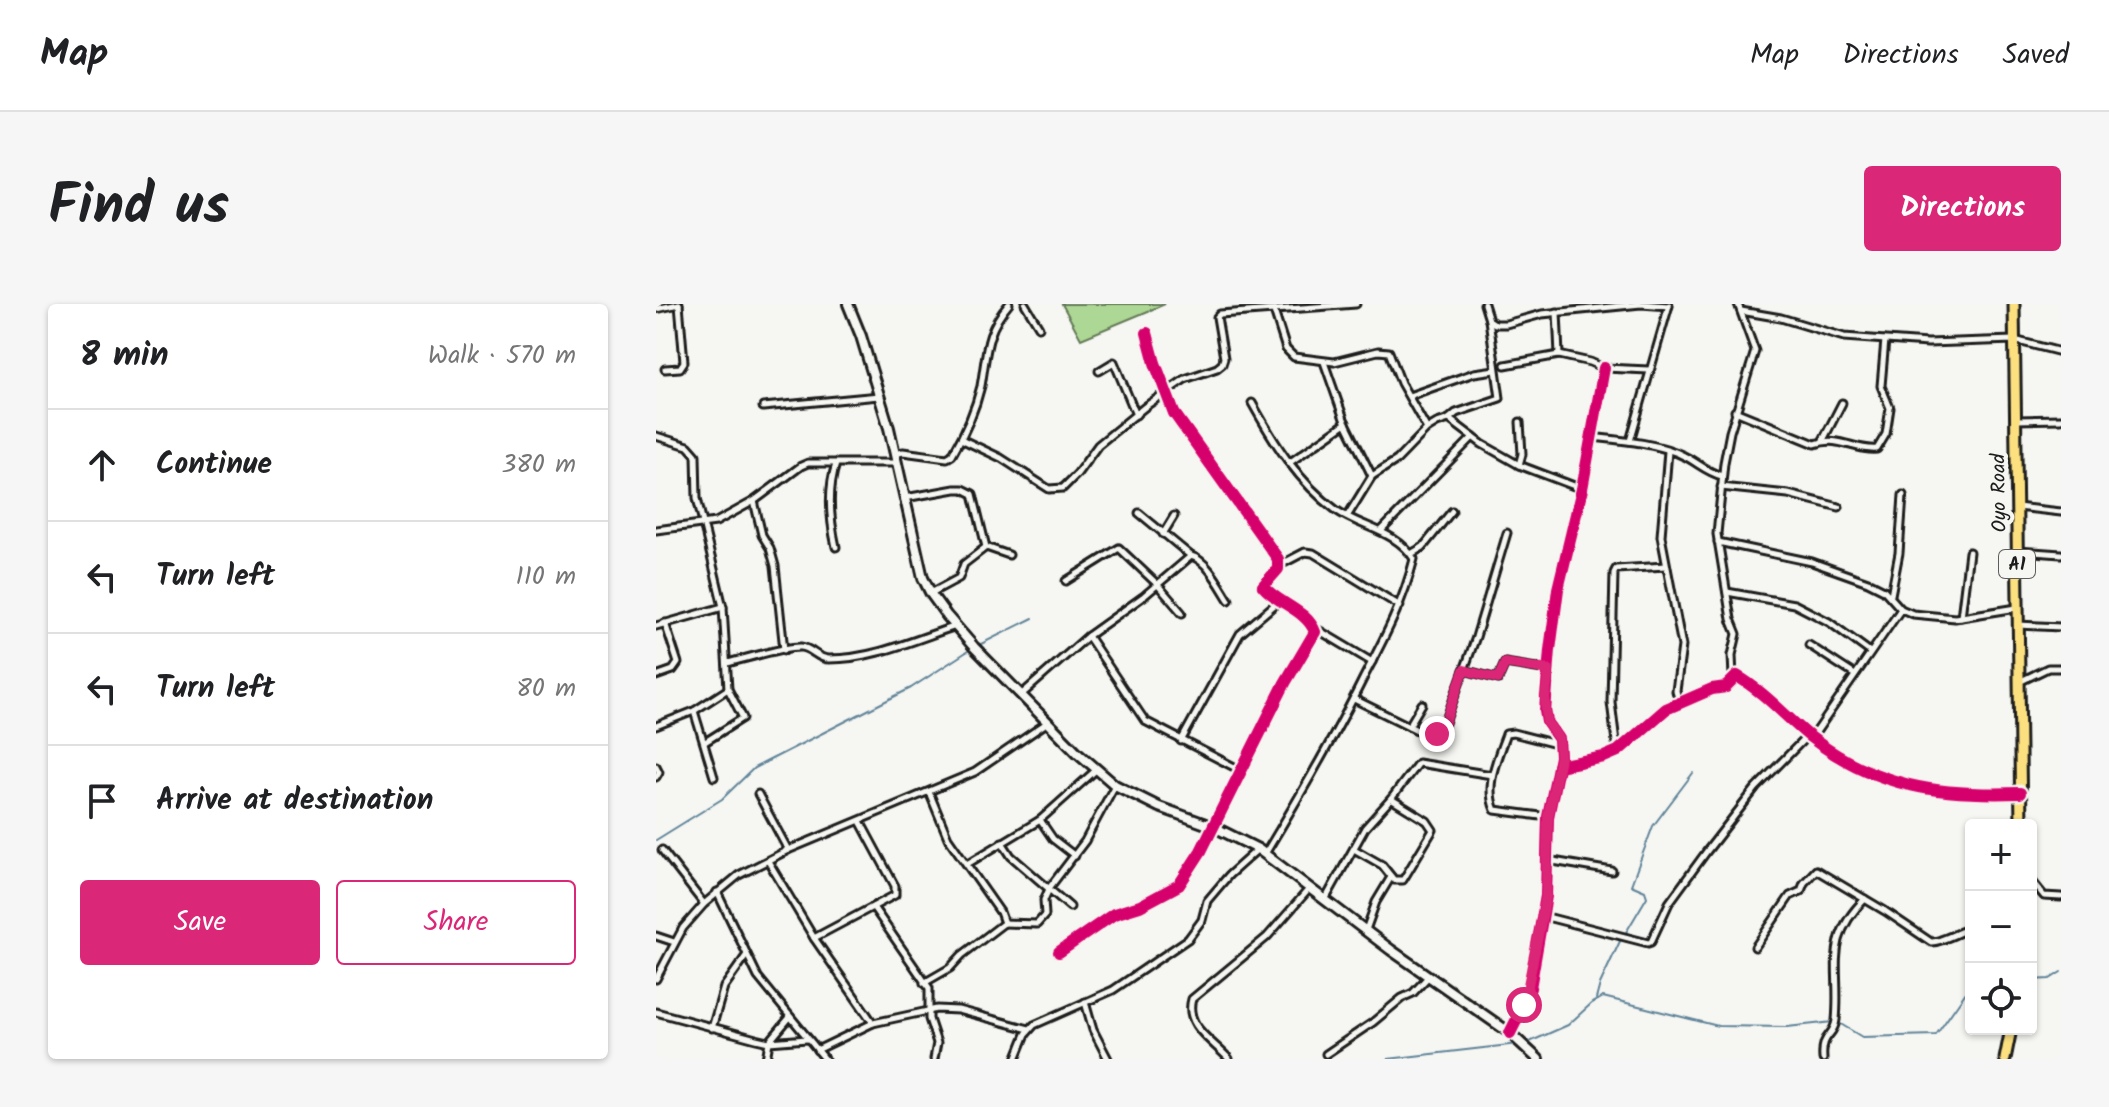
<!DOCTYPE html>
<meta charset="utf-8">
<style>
:root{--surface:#fff;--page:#f6f6f6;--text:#202124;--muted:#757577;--line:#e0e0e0;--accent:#db2777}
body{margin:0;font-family:Kalam,sans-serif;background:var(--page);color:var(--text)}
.controls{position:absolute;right:24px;bottom:24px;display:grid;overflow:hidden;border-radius:8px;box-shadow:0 2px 6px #0004}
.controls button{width:72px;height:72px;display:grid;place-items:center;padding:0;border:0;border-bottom:2px solid var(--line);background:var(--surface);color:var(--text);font:40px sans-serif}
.stop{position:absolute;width:24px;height:24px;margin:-18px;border:6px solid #db2777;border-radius:50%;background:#fff}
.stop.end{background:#db2777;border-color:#fff;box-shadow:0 2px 8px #0008}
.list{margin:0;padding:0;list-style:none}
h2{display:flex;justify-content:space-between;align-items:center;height:104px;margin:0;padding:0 32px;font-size:34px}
h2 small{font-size:26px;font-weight:400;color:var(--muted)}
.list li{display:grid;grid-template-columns:52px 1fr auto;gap:24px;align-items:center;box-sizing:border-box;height:112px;padding:0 32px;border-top:2px solid var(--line)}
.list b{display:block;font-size:30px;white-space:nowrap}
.list em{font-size:26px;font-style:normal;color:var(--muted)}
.actions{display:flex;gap:16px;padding:24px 32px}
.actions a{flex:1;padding:18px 0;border:2px solid var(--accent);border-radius:8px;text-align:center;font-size:28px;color:var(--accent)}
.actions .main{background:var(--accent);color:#fff}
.icon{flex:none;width:44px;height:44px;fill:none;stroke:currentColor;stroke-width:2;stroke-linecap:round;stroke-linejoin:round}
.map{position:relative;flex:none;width:1405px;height:755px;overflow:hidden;border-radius:8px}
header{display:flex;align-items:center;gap:48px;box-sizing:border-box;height:112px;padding:0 40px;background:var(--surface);border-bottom:2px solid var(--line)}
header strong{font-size:38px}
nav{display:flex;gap:44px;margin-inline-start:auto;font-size:28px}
.intro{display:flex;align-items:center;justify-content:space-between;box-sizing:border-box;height:192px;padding:0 48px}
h1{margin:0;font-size:56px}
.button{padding:20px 36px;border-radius:8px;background:var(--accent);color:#fff;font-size:28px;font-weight:700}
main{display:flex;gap:48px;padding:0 48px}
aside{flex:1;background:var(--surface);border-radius:8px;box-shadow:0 2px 6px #0004}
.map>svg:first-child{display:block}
</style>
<header>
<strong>Map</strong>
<nav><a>Map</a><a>Directions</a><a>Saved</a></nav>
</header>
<div class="intro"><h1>Find us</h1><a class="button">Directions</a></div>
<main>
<aside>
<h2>8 min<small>Walk · 570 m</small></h2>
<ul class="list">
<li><svg class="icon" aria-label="ahead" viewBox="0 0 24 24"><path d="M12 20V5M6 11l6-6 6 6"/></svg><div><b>Continue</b></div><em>380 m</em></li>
<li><svg class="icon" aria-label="left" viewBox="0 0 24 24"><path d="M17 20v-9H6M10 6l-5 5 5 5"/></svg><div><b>Turn left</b></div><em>110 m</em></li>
<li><svg class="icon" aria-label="left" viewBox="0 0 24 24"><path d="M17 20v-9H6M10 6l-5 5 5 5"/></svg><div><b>Turn left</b></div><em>80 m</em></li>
<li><svg class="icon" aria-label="arrive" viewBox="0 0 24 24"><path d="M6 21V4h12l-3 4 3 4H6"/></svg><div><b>Arrive at destination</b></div></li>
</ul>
<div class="actions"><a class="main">Save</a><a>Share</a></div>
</aside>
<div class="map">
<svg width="1405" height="755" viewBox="0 0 1405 755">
<rect width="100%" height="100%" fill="#f6f6f2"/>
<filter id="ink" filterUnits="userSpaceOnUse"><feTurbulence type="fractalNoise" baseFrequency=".0125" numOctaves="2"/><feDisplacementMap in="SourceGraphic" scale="16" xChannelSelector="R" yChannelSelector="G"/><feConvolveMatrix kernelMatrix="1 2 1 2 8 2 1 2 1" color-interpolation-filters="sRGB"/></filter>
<g filter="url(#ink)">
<polygon fill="#add794" stroke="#647a58" stroke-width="2" points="406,0 509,0 425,35"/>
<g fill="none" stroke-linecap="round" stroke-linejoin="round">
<g stroke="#608499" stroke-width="2">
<polyline points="321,342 377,314"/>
<polyline points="0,536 66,495 98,464 255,384 315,345"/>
<polyline points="969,630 991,593 989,587 975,581 997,522 1037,469"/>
<polyline points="1375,676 1394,675 1405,668"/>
<polyline points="940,695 944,680 965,635"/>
<polyline points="1183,719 1206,733 1280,731 1315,681"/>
<polyline points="869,740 912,721 936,699 947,693 1062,722 1131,723 1177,718"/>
<polyline points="732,755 862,740"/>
</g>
<g stroke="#1c1c1c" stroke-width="11">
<g id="minor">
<polyline points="369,0 383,23"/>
<polyline points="828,0 833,16 839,20 850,20 886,10 985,0 1013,2"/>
<polyline points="0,5 23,0"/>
<polyline points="618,7 630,45 638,53 678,58 722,47 733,48 745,79 771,125"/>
<polyline points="1085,7 1125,14 1188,33 1272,39 1358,36 1405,48"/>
<polyline points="901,8 903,51"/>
<polyline points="668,58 688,115 716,172 692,211"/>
<polyline points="849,61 903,51 934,58 948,64 993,66"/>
<polyline points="9,65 24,64 28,58 23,0"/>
<polyline points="443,67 458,58 480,111"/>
<polyline points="753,92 818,69 839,66"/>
<path d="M596,99C619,140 642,178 680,206C705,224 740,226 758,255C747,299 729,333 708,373C678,434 644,492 609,550"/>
<polyline points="107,103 223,92"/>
<path d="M1079,107L1159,140C1183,131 1198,147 1221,145L1230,130L1234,104L1225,82L1229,36"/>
<polyline points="793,115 826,140 863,161 926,185"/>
<polyline points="1359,116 1405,115"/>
<polyline points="0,132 32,142 40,151 41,194 67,303 72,385 87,414 49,438"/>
<path d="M935,133C963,136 1003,139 1028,152C1041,158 1050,168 1066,172"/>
<polyline points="305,135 345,154 393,185 407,184 421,170 442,141 490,102 529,75 561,64 566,60 568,54 561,13 564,10 700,0"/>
<polyline points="1167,136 1186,99"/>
<polyline points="974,137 1013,1"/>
<polyline points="1012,147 1005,232 1026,342 1020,387 1024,401"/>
<path d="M239,150L247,148L291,154L296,151C309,129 319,107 325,82C331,48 329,28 353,0"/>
<polyline points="633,159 690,119"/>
<path d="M180,160C171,186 174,216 180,243"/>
<polyline points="863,161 866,150 864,118"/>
<polyline points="716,172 741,156 771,125 781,119 793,115 800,109 844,94 833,16"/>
<polyline points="1065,183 1132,190 1183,203"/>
<polyline points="249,194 299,185 307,185 317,190 330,243"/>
<polyline points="98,197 106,231 114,244 119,262 128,346"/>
<polyline points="1361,203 1405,208"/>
<polyline points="483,209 535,252"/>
<polyline points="0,226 60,218 98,197 145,162 152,159 240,159"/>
<polyline points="725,227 817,133"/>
<polyline points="507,230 518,212"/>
<polyline points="1062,238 1156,258 1212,278 1228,286 1245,305 1257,310 1299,314 1361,304"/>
<polyline points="1362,247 1405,250"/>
<polyline points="755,250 767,243 796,207"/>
<polyline points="624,261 649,248 657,249 744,302"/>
<polyline points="410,277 463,244 501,280 526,309"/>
<polyline points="1071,288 1138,300 1173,318 1214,348"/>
<polyline points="275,289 303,274 308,260 330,243 353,251"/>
<polyline points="1235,291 1243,249 1247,191"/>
<polyline points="1305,313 1313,248"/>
<polyline points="1362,321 1405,323"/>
<polyline points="0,322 67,303"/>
<polyline points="659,324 716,358"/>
<polyline points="432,332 489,417 584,466"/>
<polyline points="1153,341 1199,371"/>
<path d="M71,359C89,355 129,342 145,343C156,344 161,355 173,355C217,355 258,336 300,322"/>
<polyline points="808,366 842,375 849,359 893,366"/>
<polyline points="0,372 17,366 22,359 9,319"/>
<polyline points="1077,374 1076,351 1081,330 1075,315 1061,230 1068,159 1074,128 1099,47 1082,0"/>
<polyline points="1363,378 1392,364 1405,364"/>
<path d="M365,391L432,332L488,292L535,252C551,256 564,282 573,296"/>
<polyline points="698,395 765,428 781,430 786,427 820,333 851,229"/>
<polyline points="38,407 58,473"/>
<polyline points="0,422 38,407 72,385"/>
<polyline points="753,422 766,400"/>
<polyline points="1156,434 1245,305"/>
<polyline points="525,437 584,330 623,297"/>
<polyline points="961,446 955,398 958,269 960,265 1010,262"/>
<polyline points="0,462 3,468 0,473"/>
<path d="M902,462L948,453L962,447L1010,405L1056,385L1070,383L1081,372C1108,388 1129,412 1153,432C1218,483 1283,492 1364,489"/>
<polyline points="273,488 292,534 344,608 348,619"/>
<polyline points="102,490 132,546"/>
<path d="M892,513L839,506C828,481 842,453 850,430L857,429L904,441"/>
<polyline points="384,516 397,535 419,552"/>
<polyline points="346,538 355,552 414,603"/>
<polyline points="698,545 726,561 738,576 747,576 777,526 771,517 735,495"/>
<polyline points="6,546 48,600"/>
<polyline points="891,556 956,567"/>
<polyline points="112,557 158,634 217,719"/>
<polyline points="311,560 384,516 440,466"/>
<polyline points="1375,576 1388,592 1405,593"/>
<polyline points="61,588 102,673 169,755"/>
<polyline points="669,596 709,524 735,495 762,459 836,471"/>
<polyline points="217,603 273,684 273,715 281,739 278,755"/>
<polyline points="887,612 992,639 995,638 1013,599 1051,547 1100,484 1152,431"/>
<polyline points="348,619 381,620 389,611 388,596 394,583 429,537 459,481"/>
<polyline points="710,626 720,598 735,573"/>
<polyline points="0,632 18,638"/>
<polyline points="158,634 239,591 239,582 204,517"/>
<path d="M1099,643L1134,592L1145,587L1148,579L1160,566L1229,607L1275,638C1284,639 1304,627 1315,624"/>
<path d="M403,648L458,610L484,602L523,581L545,547L629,379L659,328C651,306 622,300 607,282L622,265V255L518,109L499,59L491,29"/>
<polyline points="0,675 27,624 48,600 83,571 132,546 319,468 392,418"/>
<polyline points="268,679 294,664 306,651 348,619"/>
<polyline points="429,698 437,726 452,755"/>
<polyline points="0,708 100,735 113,738 151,735"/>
<polyline points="56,724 68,683 90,652"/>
<polyline points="855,728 868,701 874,684 890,592 892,513 904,453 903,435 891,418 889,407 894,346 902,285 926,185 948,64"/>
<polyline points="161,746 217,719 281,705 302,706 373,725"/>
<polyline points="670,750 716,719 746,694 757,689 772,673"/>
<polyline points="110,755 113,738 134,713"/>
<polyline points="360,755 370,730 378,721 457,686 532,635 546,616 551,597 573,571 602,545"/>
<path d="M573,755C557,737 528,722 536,695L611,633L653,585"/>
<path d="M1167,755C1165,728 1178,734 1180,716C1185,664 1167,636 1209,595"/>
</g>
</g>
<g stroke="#1c1c1c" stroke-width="14">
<polyline id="secondary" points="192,0 205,32 233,124 267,274 275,290 291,312 318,343 422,449 459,481 503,503 558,523 602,545 735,646 854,729 882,755"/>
</g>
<g stroke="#1c1c1c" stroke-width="15">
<g id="trunk">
<polyline points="1358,0 1365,521"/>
<polyline points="1349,755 1355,725"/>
</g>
</g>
<use href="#minor" stroke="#f6f6f2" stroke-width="5"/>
<use href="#secondary" stroke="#f6f6f2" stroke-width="8"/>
<use href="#trunk" stroke="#fce080" stroke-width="9"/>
<g stroke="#f6f6f2" stroke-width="17">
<g id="cycleway">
<path d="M902,462L948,453L962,447L1010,405L1056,385L1070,383L1081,372C1108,388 1129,412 1153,432C1218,483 1283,492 1364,489"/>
<path d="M403,648L458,610L484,602L523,581L545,547L629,379L659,328C651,306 622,300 607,282L622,265V255L518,109L499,59L491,29"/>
<polyline points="854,729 868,701 874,684 890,592 892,513 904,453 903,435 891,418 889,407 894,346 902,285 926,185 948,64"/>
</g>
</g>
<use href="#cycleway" stroke="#d6006c" stroke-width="12"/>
</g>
</g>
<g fill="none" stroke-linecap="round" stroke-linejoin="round" filter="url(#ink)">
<polyline stroke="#db2777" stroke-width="10" points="781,430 786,427 808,366 842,375 849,359 893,366 889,394 891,418 903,435 904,453 892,513 890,592 868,701"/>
</g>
<g text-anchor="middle" stroke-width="8" stroke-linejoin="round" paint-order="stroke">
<rect fill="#f6f6f2" stroke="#5d5d5c" stroke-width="2" x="1343" y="246" width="36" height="28" rx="6"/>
<g font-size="18" font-weight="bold" fill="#1c1c1c">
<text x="1361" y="266">A1</text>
</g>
<g font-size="20" fill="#1c1c1c" stroke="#f6f6f2">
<text transform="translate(1342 189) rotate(-91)" y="7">Oyo Road</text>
</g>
</g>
</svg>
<div class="controls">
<button>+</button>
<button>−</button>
<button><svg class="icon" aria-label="locate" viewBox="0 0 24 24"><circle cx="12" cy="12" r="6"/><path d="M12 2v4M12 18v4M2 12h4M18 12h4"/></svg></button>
</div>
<div class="stop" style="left:868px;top:701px"></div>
<div class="stop end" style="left:781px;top:430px"></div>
</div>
</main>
